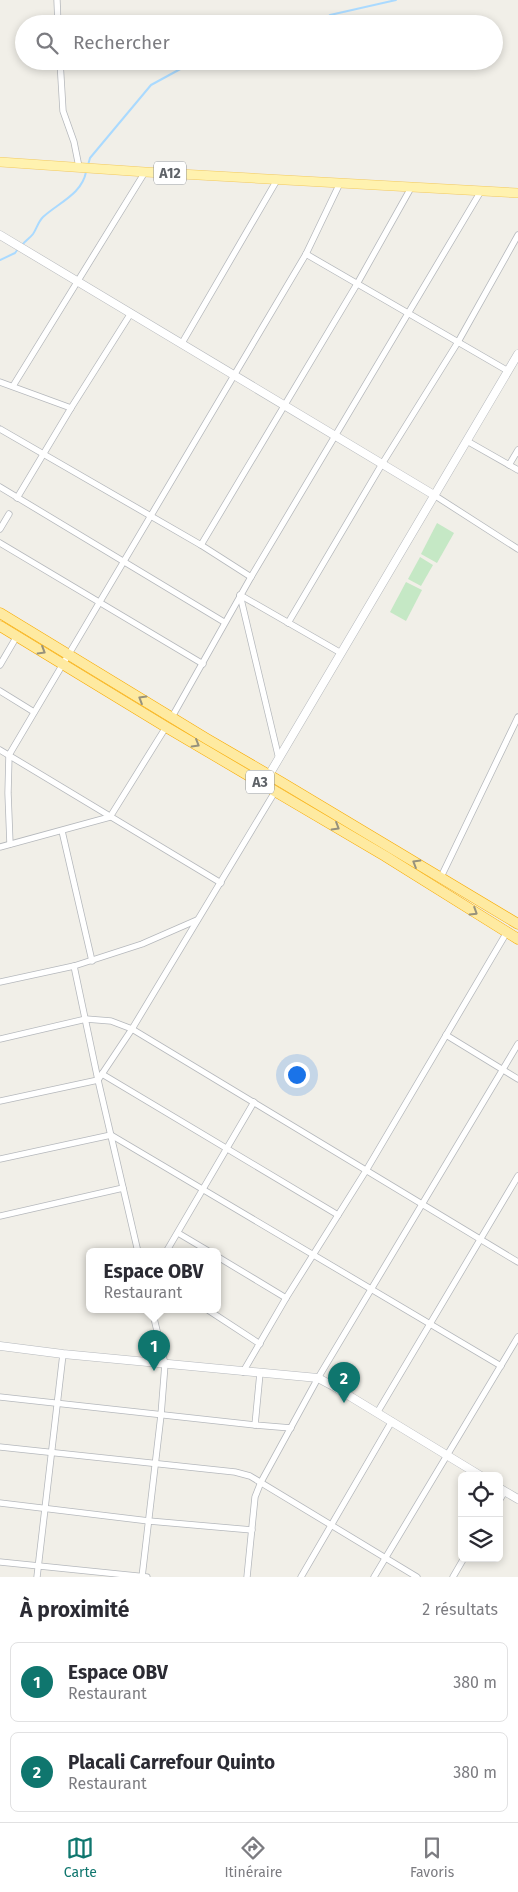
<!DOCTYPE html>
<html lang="fr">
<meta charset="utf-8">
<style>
:root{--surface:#fff;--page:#f2f2f3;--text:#2b2b33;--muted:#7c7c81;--line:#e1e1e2;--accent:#0f766e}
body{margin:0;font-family:"Fira Sans",sans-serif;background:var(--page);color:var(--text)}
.controls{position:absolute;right:15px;bottom:15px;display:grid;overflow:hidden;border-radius:8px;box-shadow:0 2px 8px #0003}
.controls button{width:45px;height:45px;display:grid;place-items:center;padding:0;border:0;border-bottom:1px solid var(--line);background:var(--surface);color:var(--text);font:25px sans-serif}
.you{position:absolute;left:296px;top:1074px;width:18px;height:18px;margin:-12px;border:4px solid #fff;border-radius:50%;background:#1a73e8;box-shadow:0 0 0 8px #1a73e833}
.badge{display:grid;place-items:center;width:32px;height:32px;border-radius:50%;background:var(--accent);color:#fff;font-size:16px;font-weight:700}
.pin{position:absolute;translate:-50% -41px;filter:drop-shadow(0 1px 2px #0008)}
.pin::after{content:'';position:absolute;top:26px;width:18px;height:15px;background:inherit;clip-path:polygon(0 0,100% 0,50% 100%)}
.popup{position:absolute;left:86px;top:1248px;width:135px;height:65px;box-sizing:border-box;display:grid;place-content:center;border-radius:8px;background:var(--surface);filter:drop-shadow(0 1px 4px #0005);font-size:16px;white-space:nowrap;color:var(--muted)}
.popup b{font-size:19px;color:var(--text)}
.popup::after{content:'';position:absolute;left:50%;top:100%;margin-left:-10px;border:10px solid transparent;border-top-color:var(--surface)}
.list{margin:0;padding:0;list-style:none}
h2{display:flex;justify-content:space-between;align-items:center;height:65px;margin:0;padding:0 20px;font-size:21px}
h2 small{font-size:16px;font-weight:400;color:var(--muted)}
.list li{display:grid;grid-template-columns:32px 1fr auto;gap:15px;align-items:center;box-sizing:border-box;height:80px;margin:0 10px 10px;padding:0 10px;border:1px solid var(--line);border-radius:8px}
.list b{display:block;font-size:19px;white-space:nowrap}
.list p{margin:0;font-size:16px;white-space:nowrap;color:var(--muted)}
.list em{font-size:16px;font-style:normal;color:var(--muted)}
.icon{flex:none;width:28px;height:28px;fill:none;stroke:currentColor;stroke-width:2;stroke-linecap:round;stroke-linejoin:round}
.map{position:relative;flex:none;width:518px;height:1577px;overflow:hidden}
.search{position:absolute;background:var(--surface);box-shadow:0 2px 8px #0003;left:15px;right:15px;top:15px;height:55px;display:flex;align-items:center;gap:12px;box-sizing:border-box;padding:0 18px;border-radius:28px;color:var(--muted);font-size:19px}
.sheet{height:245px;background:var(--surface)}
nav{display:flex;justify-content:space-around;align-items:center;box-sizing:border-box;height:70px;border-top:1px solid var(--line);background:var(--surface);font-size:14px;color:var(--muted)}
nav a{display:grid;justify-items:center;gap:2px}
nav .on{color:var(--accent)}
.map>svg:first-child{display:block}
</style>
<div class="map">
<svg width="518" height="1577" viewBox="0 0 518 1577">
<rect width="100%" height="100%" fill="#f1efe8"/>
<g fill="#c5e8c5">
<polygon points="437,523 454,533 437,563 421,554"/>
<polygon points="420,557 433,565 421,586 408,579"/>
<polygon points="406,582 422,590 406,621 390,612"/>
</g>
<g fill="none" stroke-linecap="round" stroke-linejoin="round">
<g stroke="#aadaff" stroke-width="2">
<polyline points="320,24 330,15 396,0"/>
<polyline points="88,165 90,158 151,85 195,61"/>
<path d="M22,245C25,241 30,238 33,234C37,228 38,222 43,217C58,203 82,194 86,172"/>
<polyline points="0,260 15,253 18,249"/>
</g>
<g stroke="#b5b8bc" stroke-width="7">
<g id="minor">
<polyline points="57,0 58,24"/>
<polyline points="60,61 63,111 74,142 79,167"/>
<polyline points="306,254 508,371"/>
<polyline points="182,343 277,180"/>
<polyline points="0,382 71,408"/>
<polyline points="13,386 145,172"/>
<polyline points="0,429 201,545 251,577"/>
<polyline points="467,441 518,470"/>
<polyline points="509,465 518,450"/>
<polyline points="0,487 224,622"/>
<polyline points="434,495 518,549"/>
<polyline points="17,498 71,408 131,313"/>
<polyline points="0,529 9,514"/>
<polyline points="0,543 203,664"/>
<polyline points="201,545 357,284 412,186"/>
<polyline points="240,595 279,759"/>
<polyline points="240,595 341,653"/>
<polyline points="288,623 382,464 458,342 518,235"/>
<polyline points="0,665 17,636"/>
<polyline points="0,691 34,712"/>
<polyline points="172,717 251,577 481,191"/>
<polyline points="0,750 221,883"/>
<polyline points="62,831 92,961"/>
<polyline points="10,844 8,793 9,755 306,254 340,183"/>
<polyline points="0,847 110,817 166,727"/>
<polyline points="441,877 518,717"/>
<polyline points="74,966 98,1080 138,1252"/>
<polyline points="0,982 74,966 142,944 197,920"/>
<polyline points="446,1035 518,1079"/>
<polyline points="0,1039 86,1019 111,1021 132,1029 518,1262"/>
<polyline points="102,1074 338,1215"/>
<polyline points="0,1101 98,1080 132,1029 276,790"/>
<polyline points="0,1159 111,1135 501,1366"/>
<polyline points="0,1216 123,1188"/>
<polyline points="178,1233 210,1252"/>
<polyline points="166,1252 254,1102"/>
<polyline points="218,1257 286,1298"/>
<polyline points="208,1310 260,1344"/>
<polyline points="243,1372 286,1298 367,1169 507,932"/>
<polyline points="260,1373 255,1425 291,1428"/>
<polyline points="0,1397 255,1425"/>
<polyline points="377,1413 518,1176"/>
<polyline points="0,1447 235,1472 250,1476 417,1577"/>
<polyline points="499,1501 505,1491"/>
<polyline points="0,1503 149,1521 252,1530"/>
<polyline points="0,1562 147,1577"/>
<polyline points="37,1577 63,1354"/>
<polyline points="142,1577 161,1415 165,1364 152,1310"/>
<polyline points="247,1577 255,1497 261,1482 318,1378 518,1044"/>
<polyline points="301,1577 392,1421"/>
<polyline points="374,1577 518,1337"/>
<polyline points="453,1577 464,1558"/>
</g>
</g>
<g stroke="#b5b8bc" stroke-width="9">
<g id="tertiary">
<polyline points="0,235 434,495"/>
<polyline points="269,775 518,354"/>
<polyline points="0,1346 63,1354 318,1378 333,1386 481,1476"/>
<polyline points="499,1488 518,1499"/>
</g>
</g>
<g stroke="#f2c960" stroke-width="10">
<polyline id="primary" points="0,162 145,172 518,193"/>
</g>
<g stroke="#f9ab00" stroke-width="11">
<g id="trunk">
<polyline points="0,613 207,739 281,782 518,924"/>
<polyline points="0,626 166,727 385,856 518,939"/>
</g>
</g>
<use href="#minor" stroke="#fff" stroke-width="5.5"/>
<use href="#tertiary" stroke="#fff" stroke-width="8"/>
<use href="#primary" stroke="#fff2af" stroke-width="9"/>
<use href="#trunk" stroke="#feeaa1" stroke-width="10"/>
</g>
<defs><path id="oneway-chevron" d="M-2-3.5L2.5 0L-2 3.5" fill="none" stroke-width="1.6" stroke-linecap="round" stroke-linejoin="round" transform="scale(1.25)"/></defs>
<g stroke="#97927c">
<use href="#oneway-chevron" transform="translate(42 651) rotate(31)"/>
<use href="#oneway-chevron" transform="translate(142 699) rotate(-149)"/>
<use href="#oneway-chevron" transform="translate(196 744) rotate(30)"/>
<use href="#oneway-chevron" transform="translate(336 827) rotate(31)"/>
<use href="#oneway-chevron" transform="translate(416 863) rotate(-149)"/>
<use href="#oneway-chevron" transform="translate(474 912) rotate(32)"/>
</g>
<g text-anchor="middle" stroke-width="5" stroke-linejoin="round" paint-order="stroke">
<g fill="#fff" stroke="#8f9295" stroke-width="1">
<rect x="154" y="161.5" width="32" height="23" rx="4"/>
<rect x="246" y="770.5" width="28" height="23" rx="4"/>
</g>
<g font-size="14" font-weight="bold" fill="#5f6368">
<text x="170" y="178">A12</text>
<text x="260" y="787">A3</text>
</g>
</g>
</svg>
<div class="controls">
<button><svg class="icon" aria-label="locate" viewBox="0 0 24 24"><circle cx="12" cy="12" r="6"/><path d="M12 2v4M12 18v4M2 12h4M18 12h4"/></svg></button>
<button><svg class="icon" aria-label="layers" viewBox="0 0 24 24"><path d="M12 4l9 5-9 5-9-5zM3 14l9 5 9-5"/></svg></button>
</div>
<div class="you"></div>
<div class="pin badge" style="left:154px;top:1371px">1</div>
<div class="popup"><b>Espace OBV</b>Restaurant</div>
<div class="pin badge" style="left:344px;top:1403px">2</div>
<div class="search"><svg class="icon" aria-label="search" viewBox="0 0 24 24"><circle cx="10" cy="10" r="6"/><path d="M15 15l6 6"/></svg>Rechercher</div>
</div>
<section class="sheet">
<h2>À proximité<small>2 résultats</small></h2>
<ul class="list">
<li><span class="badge">1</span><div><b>Espace OBV</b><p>Restaurant</p></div><em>380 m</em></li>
<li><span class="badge">2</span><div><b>Placali Carrefour Quinto</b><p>Restaurant</p></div><em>380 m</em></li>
</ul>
</section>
<nav>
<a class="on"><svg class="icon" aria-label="map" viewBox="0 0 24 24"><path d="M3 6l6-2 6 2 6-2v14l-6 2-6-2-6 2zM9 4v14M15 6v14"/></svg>Carte</a>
<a><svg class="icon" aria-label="directions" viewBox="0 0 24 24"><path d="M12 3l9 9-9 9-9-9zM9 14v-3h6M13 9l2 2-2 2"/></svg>Itinéraire</a>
<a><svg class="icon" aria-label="saved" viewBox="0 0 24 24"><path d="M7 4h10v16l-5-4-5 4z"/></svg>Favoris</a>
</nav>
